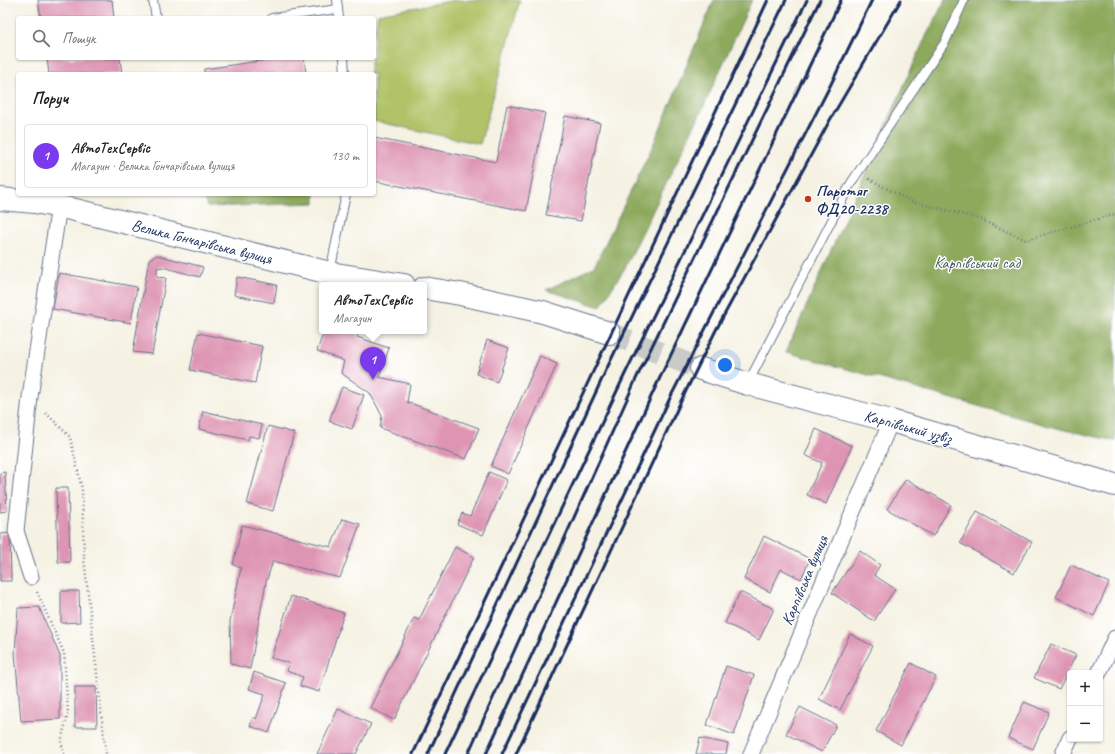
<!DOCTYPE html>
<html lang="uk">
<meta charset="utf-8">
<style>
:root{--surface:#fff;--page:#f2f2f2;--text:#222;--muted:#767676;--line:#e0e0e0;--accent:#7c3aed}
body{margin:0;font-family:Caveat,sans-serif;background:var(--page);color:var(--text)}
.controls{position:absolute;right:12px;bottom:12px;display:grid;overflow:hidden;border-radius:4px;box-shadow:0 1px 3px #0004}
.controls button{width:36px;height:36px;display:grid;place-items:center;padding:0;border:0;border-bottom:1px solid var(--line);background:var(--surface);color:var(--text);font:20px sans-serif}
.you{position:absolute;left:725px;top:365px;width:14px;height:14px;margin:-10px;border:3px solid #fff;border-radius:50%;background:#1a73e8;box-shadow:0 0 0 6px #1a73e833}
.badge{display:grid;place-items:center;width:26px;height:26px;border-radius:50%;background:var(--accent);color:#fff;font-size:13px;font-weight:700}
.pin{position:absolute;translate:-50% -33px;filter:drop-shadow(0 1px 2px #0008)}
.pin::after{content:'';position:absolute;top:21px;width:14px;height:12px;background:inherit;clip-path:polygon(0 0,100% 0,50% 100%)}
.popup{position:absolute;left:319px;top:282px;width:108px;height:52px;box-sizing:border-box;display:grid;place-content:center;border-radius:4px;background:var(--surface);filter:drop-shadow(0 1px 3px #0005);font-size:13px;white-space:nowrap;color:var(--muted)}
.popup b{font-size:15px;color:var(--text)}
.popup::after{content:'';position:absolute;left:50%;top:100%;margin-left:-8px;border:8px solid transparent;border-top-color:var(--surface)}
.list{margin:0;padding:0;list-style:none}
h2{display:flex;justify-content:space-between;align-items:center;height:52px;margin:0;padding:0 16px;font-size:17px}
h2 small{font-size:13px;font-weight:400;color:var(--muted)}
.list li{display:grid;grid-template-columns:26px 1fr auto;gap:12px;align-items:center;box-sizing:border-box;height:64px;margin:0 8px 8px;padding:0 8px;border:1px solid var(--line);border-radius:4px}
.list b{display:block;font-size:15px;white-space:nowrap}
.list p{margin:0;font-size:13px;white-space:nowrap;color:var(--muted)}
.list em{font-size:13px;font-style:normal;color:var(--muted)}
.icon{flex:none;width:22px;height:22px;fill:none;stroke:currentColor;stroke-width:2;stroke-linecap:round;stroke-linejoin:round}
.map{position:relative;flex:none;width:1115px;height:754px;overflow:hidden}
.search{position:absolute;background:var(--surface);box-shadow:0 1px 3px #0004;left:16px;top:16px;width:360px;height:44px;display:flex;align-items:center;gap:10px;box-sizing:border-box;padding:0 14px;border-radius:4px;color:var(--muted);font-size:15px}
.panel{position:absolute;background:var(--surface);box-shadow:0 1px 3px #0004;left:16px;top:72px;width:360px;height:124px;border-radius:4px}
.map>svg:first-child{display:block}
</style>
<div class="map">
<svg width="1115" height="754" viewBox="0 0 1115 754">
<rect width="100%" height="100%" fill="#fff"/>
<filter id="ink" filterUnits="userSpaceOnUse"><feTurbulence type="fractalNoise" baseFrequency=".025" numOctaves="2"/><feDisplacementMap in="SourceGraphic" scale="8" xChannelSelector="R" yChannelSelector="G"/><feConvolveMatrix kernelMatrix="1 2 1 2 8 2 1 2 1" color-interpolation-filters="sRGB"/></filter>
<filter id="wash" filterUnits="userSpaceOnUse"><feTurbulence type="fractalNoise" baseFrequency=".012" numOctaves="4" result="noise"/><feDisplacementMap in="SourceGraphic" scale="16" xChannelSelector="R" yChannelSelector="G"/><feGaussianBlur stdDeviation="0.9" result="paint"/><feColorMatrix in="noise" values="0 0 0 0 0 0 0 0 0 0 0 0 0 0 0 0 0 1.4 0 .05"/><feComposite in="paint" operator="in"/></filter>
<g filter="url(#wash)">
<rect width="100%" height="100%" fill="#f5f2e3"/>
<polygon fill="#b0c367" stroke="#667962" points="456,0 520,0 480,144 374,121 374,74 369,74 372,58 374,58 374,43 378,14"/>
<g fill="#8ca95c" stroke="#546c5d">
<polygon points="714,0 752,0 703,108 625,268 600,307 546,290 594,267 654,143"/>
<polygon points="945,0 1115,0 1115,441 1056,428 786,352 925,38"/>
<polygon points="203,194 315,194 315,203 207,207"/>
</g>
<g id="blocks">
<g fill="#de95b3">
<polygon points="38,0 112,0 114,18 41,18"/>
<polygon points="47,58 120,58 122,74 49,74"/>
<polygon points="280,58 304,58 306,74 204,74 204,69"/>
<polygon points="507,105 545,113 526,211 374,181 374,138 496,162"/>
<polygon points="565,116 600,123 581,221 546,215"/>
<polygon points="157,255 203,267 200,277 162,267 157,268 157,277 166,278 152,354 133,352 149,259"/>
<polygon points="59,273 137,287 131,323 53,309"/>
<polygon points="237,277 277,285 274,303 234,295"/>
<polygon points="324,331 360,331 357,337 389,348 379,377 410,384 407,402 479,428 466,459 380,428 382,416 370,393 341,373 344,361 317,351"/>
<polygon points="198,333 262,346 255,383 190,370"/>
<polygon points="487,340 509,348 497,382 476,374"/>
<polygon points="540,356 557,364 508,474 491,466"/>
<polygon points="342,387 364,395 352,429 329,421"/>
<polygon points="203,411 262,425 259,438 249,436 248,440 199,429"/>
<polygon points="268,426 294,433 273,511 247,504"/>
<polygon points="816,429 852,446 826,504 807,495 822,463 805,455"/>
<polygon points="5,472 7,511 0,512 0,473"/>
<polygon points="489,472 507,480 483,535 457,524 462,513 470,516"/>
<polygon points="906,479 951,505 933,536 887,509"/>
<polygon points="56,488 68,488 70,562 58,562"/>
<polygon points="977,512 1032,542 1014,573 960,543"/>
<polygon points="342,519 360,524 340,578 273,561 266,582 250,669 231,664 230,621 241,568 233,565 242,525 331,547"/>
<polygon points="10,533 11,581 0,581 0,534"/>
<polygon points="764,536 810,559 801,579 781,569 770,592 744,579"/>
<polygon points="455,547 474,557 394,720 370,708 414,618 419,620"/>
<polygon points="860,551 880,565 874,575 895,589 874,621 832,593"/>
<polygon points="1071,565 1109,583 1094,616 1056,597"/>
<polygon points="61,591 79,591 80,622 61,623"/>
<polygon points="740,592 774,609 759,640 725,623"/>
<polygon points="291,596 344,613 319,692 300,686 303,677 287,671 289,663 271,658"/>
<polygon points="39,607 60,656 60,719 21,721 15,653 18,608"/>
<polygon points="850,634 873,646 840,710 819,699"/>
<polygon points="1051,644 1076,655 1059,689 1034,678"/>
<polygon points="911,663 936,677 901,745 876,731"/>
<polygon points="726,666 754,675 734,735 707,725"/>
<polygon points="254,672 286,683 269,733 250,726 253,717 256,719 265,694 249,689"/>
<polygon points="75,687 96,687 97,727 75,727"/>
<polygon points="1024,702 1049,712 1033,749 1008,738"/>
<polygon points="800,707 836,725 822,752 786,734"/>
<polygon points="338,709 371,724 356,754 317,754"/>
<polygon points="700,738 728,744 726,754 696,754"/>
</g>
</g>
</g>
<g filter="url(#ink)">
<use href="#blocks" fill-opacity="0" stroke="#67738d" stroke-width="1"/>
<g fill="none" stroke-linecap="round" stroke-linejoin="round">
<polyline stroke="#c9cbc8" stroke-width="22" stroke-dasharray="22 11" stroke-linecap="butt" points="609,333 701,369"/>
<g stroke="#67738d" stroke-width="10">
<g id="lane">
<polyline points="153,0 156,18"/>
<polyline points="337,0 339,18"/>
<polyline points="272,18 338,9"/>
<polyline points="344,58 345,74"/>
<polyline points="330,272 346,194"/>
<polyline points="748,383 851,183 945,42 964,0"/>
</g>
</g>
<g stroke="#67738d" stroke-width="17">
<g id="street">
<polyline points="31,577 16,531 30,397 59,206"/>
<polyline points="1099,673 1115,638"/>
<polyline points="751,754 891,421"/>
<polyline points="1063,754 1070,738"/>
</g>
</g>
<g stroke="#67738d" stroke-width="24">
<g id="primary">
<polyline points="0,199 35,202 71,209 330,273 404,285"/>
<polyline points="424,288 460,294 543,312 609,333"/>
<polyline points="701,369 748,384 891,421 1115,485"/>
</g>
</g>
<g stroke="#67738d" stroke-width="2.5" stroke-dasharray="1 3" stroke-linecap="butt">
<polyline points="869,179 910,201 977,218 1026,240 1115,214"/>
<polyline points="46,413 70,437 82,489 84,558 106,754"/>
<polyline points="37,592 64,653 68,713 61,742 64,754"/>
</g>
<use href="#lane" stroke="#fff" stroke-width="8"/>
<use href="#street" stroke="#fff" stroke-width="15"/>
<use href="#primary" stroke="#fff" stroke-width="22"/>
<g stroke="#1b2f5e" stroke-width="3">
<polyline points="413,754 768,0"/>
<polyline points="428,754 608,366 786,0"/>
<polyline points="445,754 625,374 807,0"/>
<polyline points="468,754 636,379 820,0"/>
<polyline points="486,754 655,388 841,0"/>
<polyline points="502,754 671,396 831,84 872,0"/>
<polyline points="516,754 681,401 716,330 830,120 901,0"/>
</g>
</g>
</g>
<circle fill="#c8321e" stroke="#fff" stroke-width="1.5" cx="808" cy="199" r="4"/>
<g text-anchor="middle" stroke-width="3" stroke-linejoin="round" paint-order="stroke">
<g font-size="16" font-weight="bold" fill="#1b2f5e" stroke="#fff" text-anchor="start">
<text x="816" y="196">Паротяг<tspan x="816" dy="18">ФД20-2238</tspan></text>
</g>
<g font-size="16" fill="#1b2f5e" stroke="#fff">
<text transform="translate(202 241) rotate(14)" y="6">Велика Гончарівська вулиця</text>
<text transform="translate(908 426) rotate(15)" y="6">Карпівський узвіз</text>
<text transform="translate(804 580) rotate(-67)" y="6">Карпівська вулиця</text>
</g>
<g font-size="16" fill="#485b61" stroke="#fff">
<text x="977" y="268">Карпівський сад</text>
</g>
</g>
</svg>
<div class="controls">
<button>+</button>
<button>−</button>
</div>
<div class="you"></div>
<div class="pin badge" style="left:373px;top:380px">1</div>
<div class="popup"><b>АвтоТехСервіс</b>Магазин</div>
<div class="search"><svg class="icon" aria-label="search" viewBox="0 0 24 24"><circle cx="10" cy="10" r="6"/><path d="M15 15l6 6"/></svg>Пошук</div>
<section class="panel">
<h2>Поруч<small></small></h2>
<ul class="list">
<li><span class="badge">1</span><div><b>АвтоТехСервіс</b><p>Магазин · Велика Гончарівська вулиця</p></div><em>130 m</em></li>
</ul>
</section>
</div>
